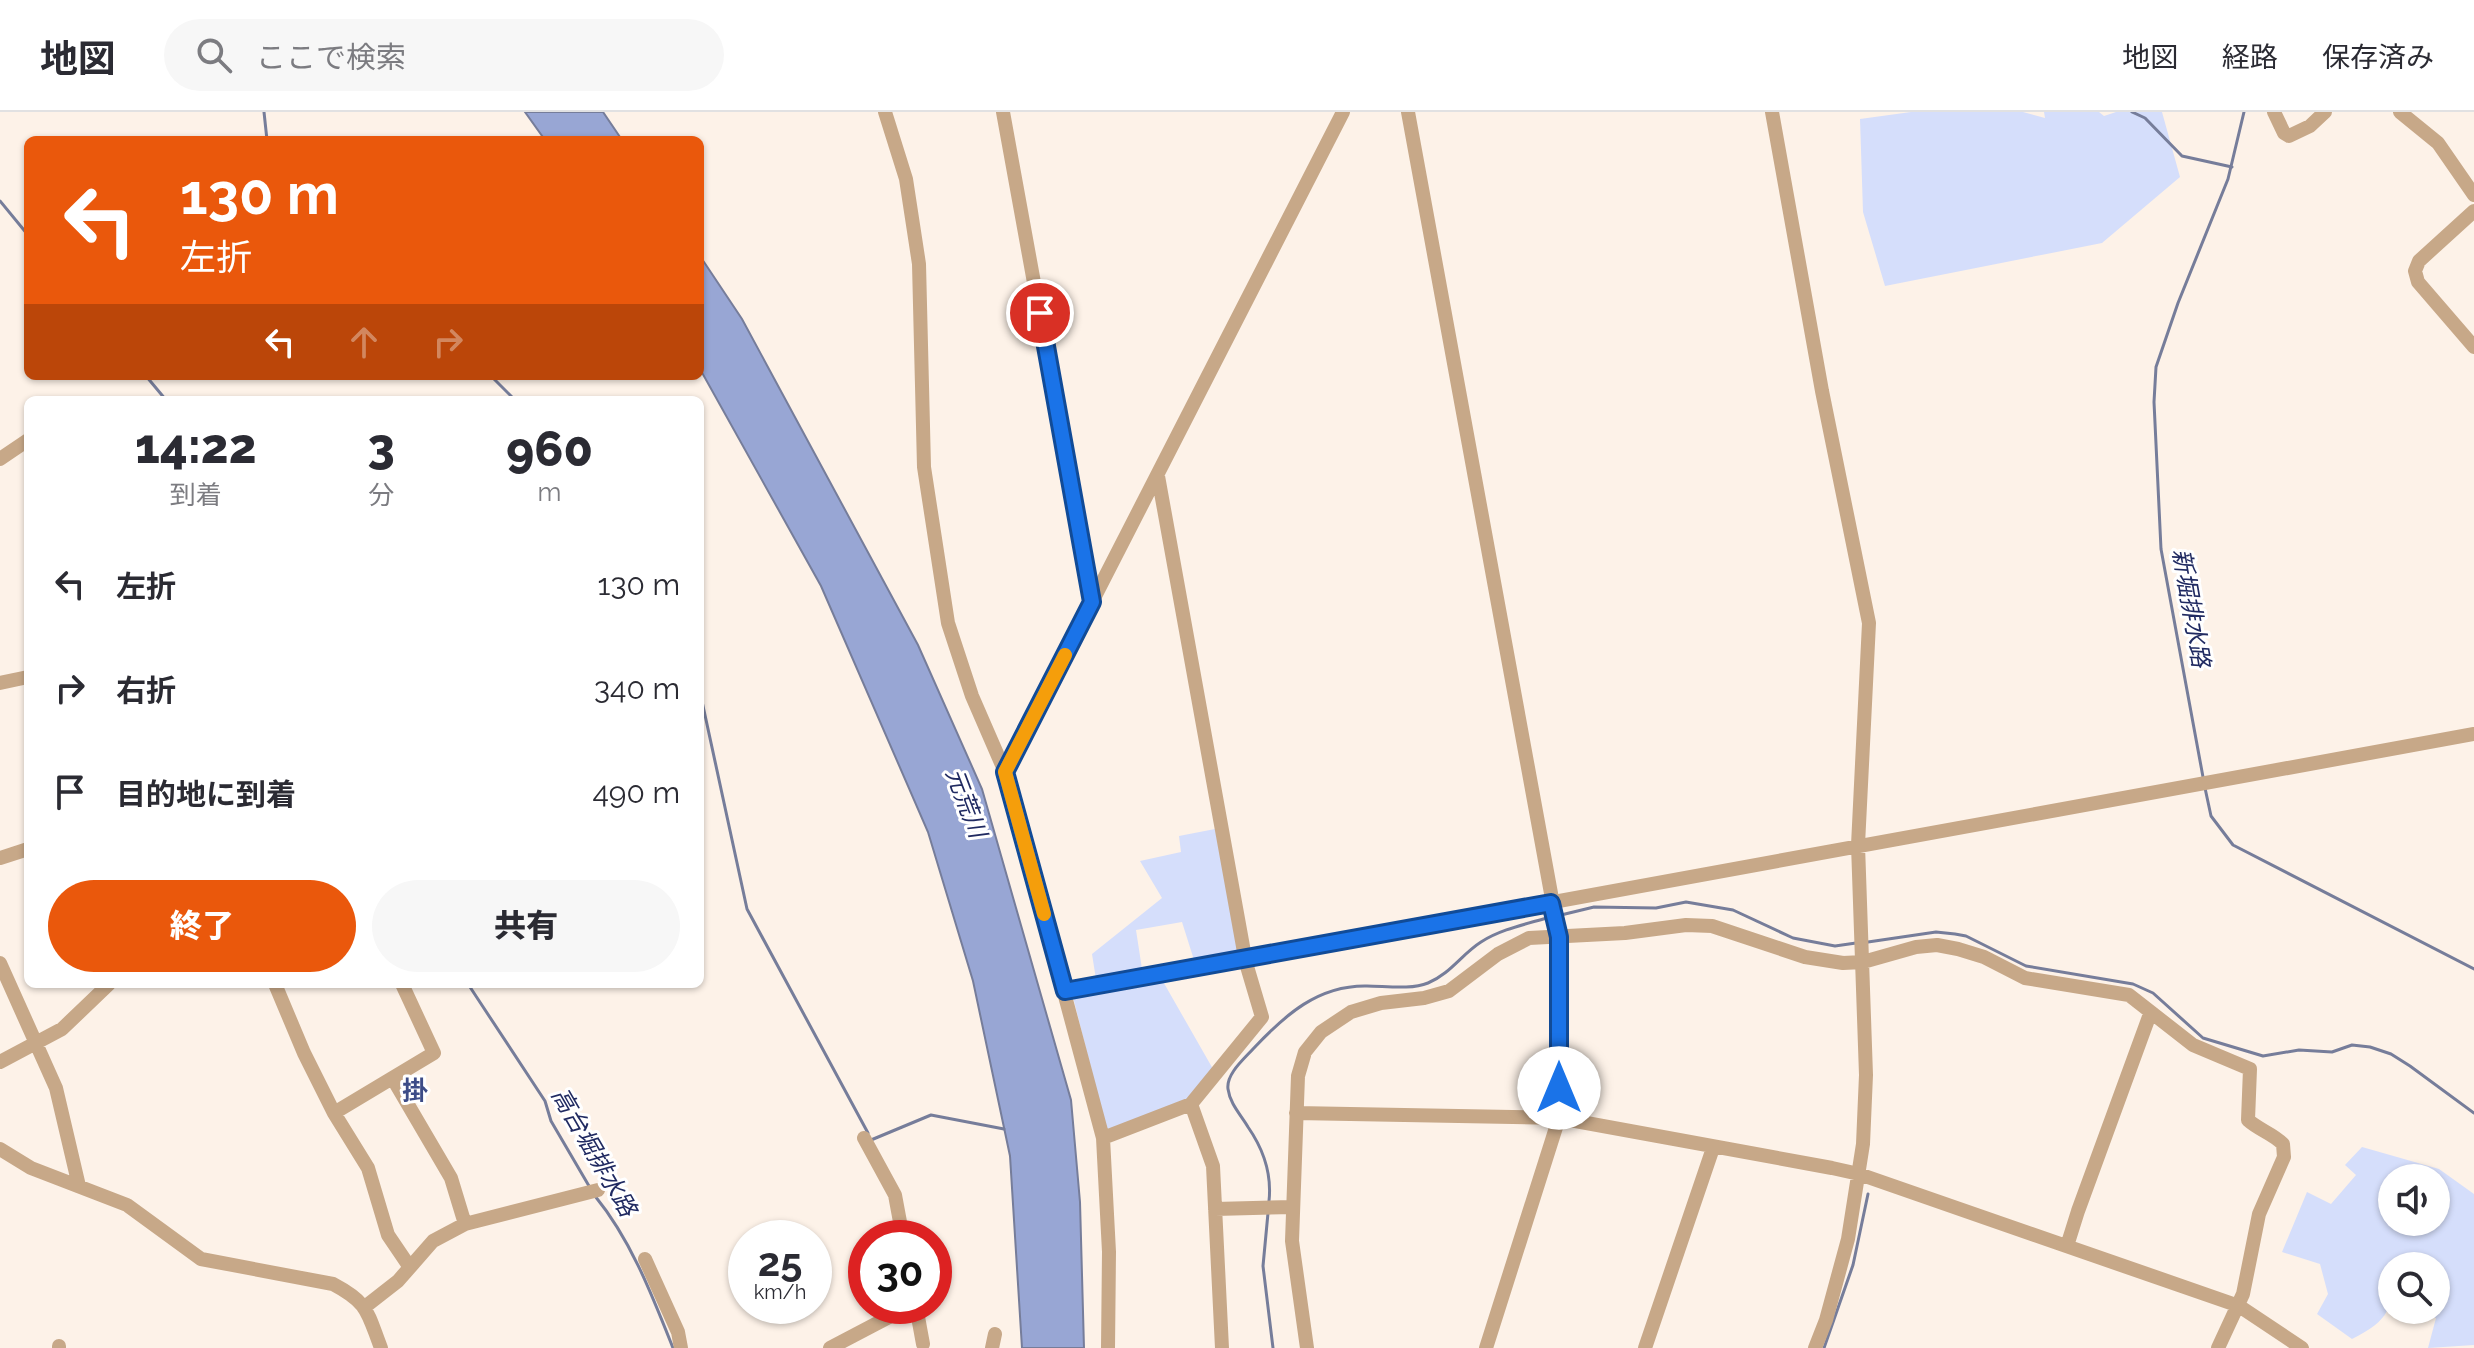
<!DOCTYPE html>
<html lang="ja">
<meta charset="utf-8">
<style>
body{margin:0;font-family:Raleway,"Noto Sans JP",sans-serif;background:#f7f7f7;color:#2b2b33;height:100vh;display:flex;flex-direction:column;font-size:30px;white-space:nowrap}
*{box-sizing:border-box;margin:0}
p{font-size:26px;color:#7c7c81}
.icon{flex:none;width:44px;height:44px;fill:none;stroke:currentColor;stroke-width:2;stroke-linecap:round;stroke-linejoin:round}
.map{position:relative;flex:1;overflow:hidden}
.side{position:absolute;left:24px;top:284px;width:680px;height:592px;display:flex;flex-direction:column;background:#fff;border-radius:12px;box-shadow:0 2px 6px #0004}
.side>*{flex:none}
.top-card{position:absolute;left:24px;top:24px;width:680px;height:244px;border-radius:12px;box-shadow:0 2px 6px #0004;background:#ea580c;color:#fff;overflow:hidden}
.controls{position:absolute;left:2378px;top:1052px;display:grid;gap:16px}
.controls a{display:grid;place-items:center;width:72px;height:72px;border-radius:50%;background:#fff;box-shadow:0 2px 6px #0004;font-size:40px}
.speed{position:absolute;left:728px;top:1108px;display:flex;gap:16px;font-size:40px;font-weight:700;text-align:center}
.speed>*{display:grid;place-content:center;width:104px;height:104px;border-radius:50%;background:#fff;box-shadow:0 2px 6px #0004;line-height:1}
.speed small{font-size:20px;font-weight:400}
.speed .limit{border:12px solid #d22;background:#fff;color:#111}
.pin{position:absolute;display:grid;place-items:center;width:68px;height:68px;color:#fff;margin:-34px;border:4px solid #fff;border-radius:50%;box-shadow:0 2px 8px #0007}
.me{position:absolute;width:88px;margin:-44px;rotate:0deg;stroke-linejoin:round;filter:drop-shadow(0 0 6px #0008)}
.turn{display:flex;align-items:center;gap:28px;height:168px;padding:0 24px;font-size:36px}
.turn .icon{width:104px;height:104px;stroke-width:2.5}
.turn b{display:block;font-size:56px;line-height:68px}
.lanes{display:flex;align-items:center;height:76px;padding:0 24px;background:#0003;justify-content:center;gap:40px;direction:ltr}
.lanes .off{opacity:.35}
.eta{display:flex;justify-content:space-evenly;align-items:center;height:136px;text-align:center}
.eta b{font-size:48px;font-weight:800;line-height:56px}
.primary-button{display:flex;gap:16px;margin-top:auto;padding:16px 24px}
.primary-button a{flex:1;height:92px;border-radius:48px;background:#ea580c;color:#fff;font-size:32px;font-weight:800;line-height:92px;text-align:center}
.primary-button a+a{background:#f7f7f7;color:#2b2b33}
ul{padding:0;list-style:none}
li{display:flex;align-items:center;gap:24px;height:104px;padding:0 24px}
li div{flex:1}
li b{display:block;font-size:30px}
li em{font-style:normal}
header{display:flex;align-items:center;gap:48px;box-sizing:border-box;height:112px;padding:0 40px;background:#fff;border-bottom:2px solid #e1e1e2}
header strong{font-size:38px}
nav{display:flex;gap:44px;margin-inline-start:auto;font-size:28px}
.search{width:560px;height:72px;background:#f7f7f7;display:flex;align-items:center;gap:20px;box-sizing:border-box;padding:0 28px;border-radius:44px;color:#7c7c81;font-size:30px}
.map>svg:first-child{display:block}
</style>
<header>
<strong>地図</strong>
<div class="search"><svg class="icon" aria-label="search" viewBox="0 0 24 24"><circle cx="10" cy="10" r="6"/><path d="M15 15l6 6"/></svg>ここで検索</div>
<nav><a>地図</a><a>経路</a><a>保存済み</a></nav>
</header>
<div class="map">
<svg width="2474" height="1236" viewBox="0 0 2474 1236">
<rect width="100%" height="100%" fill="#fdf2e8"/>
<path fill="#d5defb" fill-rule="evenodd" d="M1911,0H2023L2045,6L2044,0H2099L2104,4L2116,0H2162L2180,65L2102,131L1885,174L1863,100L1860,7Z
M1215,717L1239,840L1194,848L1182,810L1136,818L1142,857L1161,866L1213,957L1184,991L1107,1021L1073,885L1098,880L1092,842L1162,786L1140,749L1181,740L1179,724Z
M2362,1035L2439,1057L2474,1082V1233L2428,1236L2436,1206L2416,1198H2436V1154H2392C2392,1196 2392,1207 2352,1227L2317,1202L2328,1182L2320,1152L2282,1140L2307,1080L2331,1092L2356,1063L2345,1053ZM2392,1066H2436V1110H2392Z"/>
<path fill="#98a6d4" stroke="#767d9a" stroke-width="2" d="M525,0H603L622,28H545Z
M700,144L742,207L918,533L982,677L1071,988L1080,1090L1084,1236H1022L1010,1044L973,869L928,720L821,474L700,257Z"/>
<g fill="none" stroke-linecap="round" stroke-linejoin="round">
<path stroke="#767d9a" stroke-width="3" d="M264,0L267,28
M2132,0L2145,6L2182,44L2232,55
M0,89L28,123
M146,264L166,288
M491,264L515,288
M700,580L747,797L868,1021
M2203,665L2161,437L2154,290L2156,255L2178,191L2228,67L2244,0
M2205,676L2211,704L2233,733L2474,857
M1561,803L1594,795L1656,796L1686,790L1733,798L1793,826L1835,834L1856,831
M1868,830L1936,820L1955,822L1966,824L2026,854L2133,872L2153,881L2203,926L2263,944L2299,938L2332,940L2352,933L2370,935L2391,942L2410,954L2474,1001
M468,872L545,989L551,1009L589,1074
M871,1028L931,1003L1004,1017
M595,1084C631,1128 652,1183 673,1236
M1269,1089C1272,1061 1264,1038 1248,1015C1241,1003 1230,992 1228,977C1226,962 1244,947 1253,937C1285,903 1318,873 1367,874C1385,874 1411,878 1428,871C1450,862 1462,842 1481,830C1501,817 1527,812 1550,805
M1268,1101L1263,1154L1273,1236
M1824,1236L1853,1153L1868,1082"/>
<path stroke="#c7a888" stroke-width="14" d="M885,0L906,67L919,152L924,355L948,511L972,584L1005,660L1103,1026L1109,1140L1108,1236
M1003,0L1092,490
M1408,0L1559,825V1006L1486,1236
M1772,0L1822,279L1869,511L1858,733L1866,963L1863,1032L1848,1127L1826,1208L1815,1236
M2274,0L2284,21L2289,24L2310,14L2325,0
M2400,0L2438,31L2474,83
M2474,99L2419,149L2415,159L2418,170L2474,235
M0,347L28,328
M1158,364L1246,851L1262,905L1191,992L1213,1054L1222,1236
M0,571L28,565
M1005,660L1343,0
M0,746L28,737
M0,851L56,976L79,1074
M275,872L304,941L334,1001L368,1056L388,1123L409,1154
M1065,879L2474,622
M0,950L62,917L109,872
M393,967L451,1066L465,1112
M334,1001L434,941L402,872
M1296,1001L1559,1006L1832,1056L1859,1062L2239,1194L2302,1236
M864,1026L895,1083L903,1126
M1103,1026L1191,992
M0,1037L31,1056L127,1093L201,1147L333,1172C369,1191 367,1200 381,1236
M1215,1097L1292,1095
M2067,1134L2078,1099L2150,902
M645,1147L678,1220L681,1236
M366,1194L398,1169L433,1129L465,1112L598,1078
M916,1194L923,1232
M59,1236V1234
M830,1236L910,1194
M992,1236L995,1222
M1307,1236L1292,1129L1298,964L1305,940L1321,920L1351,900L1381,891L1424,886L1449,879L1498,842L1529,826L1625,821L1686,813L1712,814L1805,845L1843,851L1863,850L1916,835L1937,833L1958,837L1984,845L2025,866L2129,883L2193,933L2250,957L2248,1008C2259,1018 2272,1021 2283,1032L2284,1045L2259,1102L2243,1182L2218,1236
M1645,1236L1713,1036"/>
</g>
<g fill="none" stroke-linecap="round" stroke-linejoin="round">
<defs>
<path id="route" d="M1040,201L1092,490L1005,660L1065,879L1551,791L1559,825V976"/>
</defs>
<use href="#route" stroke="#114b97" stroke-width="20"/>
<use href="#route" stroke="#1a73e8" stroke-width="14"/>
<path stroke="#f59e0b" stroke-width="14" d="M1044,802L1005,660L1065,543"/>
</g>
<g text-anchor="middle" stroke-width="6" stroke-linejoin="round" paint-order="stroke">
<g font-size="24" font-style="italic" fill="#202a61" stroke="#fff">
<text transform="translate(2191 496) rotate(80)" y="8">新堀排水路</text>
<text transform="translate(966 691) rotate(69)" y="8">元荒川</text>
<text transform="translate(594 1040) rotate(60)" y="8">高台堀排水路</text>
</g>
<g font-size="26" font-weight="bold" fill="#3d4c87" stroke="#fff">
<text x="415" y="988">掛</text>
</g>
</g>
</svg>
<div class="controls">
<a><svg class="icon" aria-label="sound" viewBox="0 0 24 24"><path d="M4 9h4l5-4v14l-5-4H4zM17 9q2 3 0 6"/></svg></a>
<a><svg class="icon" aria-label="search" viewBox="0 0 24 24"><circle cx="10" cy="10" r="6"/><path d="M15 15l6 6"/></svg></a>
</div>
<div class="speed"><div>25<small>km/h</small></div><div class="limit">30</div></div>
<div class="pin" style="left:1040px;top:201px;background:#d93025"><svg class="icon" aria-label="arrive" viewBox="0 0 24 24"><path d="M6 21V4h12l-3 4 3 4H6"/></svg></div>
<svg class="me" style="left:1559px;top:976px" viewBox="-20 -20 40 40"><circle r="19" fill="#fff"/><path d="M0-13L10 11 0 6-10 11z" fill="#1a73e8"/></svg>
<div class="top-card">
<div class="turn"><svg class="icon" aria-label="left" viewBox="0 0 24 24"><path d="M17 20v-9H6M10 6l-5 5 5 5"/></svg><div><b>130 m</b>左折</div></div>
<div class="lanes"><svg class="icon" aria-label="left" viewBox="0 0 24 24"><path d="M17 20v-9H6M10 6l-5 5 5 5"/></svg><svg class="icon off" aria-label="ahead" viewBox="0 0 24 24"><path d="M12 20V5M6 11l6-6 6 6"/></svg><svg class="icon off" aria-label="right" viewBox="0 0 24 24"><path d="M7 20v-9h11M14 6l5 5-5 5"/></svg></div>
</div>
<section class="side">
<div class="eta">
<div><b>14:22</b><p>到着</p></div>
<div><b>3</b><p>分</p></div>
<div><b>960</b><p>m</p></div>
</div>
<ul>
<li><svg class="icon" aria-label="left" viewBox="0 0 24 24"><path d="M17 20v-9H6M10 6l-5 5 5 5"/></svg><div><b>左折</b></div><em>130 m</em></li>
<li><svg class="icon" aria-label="right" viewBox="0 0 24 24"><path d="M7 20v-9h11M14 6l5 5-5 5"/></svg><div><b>右折</b></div><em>340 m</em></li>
<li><svg class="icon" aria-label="arrive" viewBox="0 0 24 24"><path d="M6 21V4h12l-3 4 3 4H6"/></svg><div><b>目的地に到着</b></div><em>490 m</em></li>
</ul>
<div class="primary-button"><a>終了</a><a>共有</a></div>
</section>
</div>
